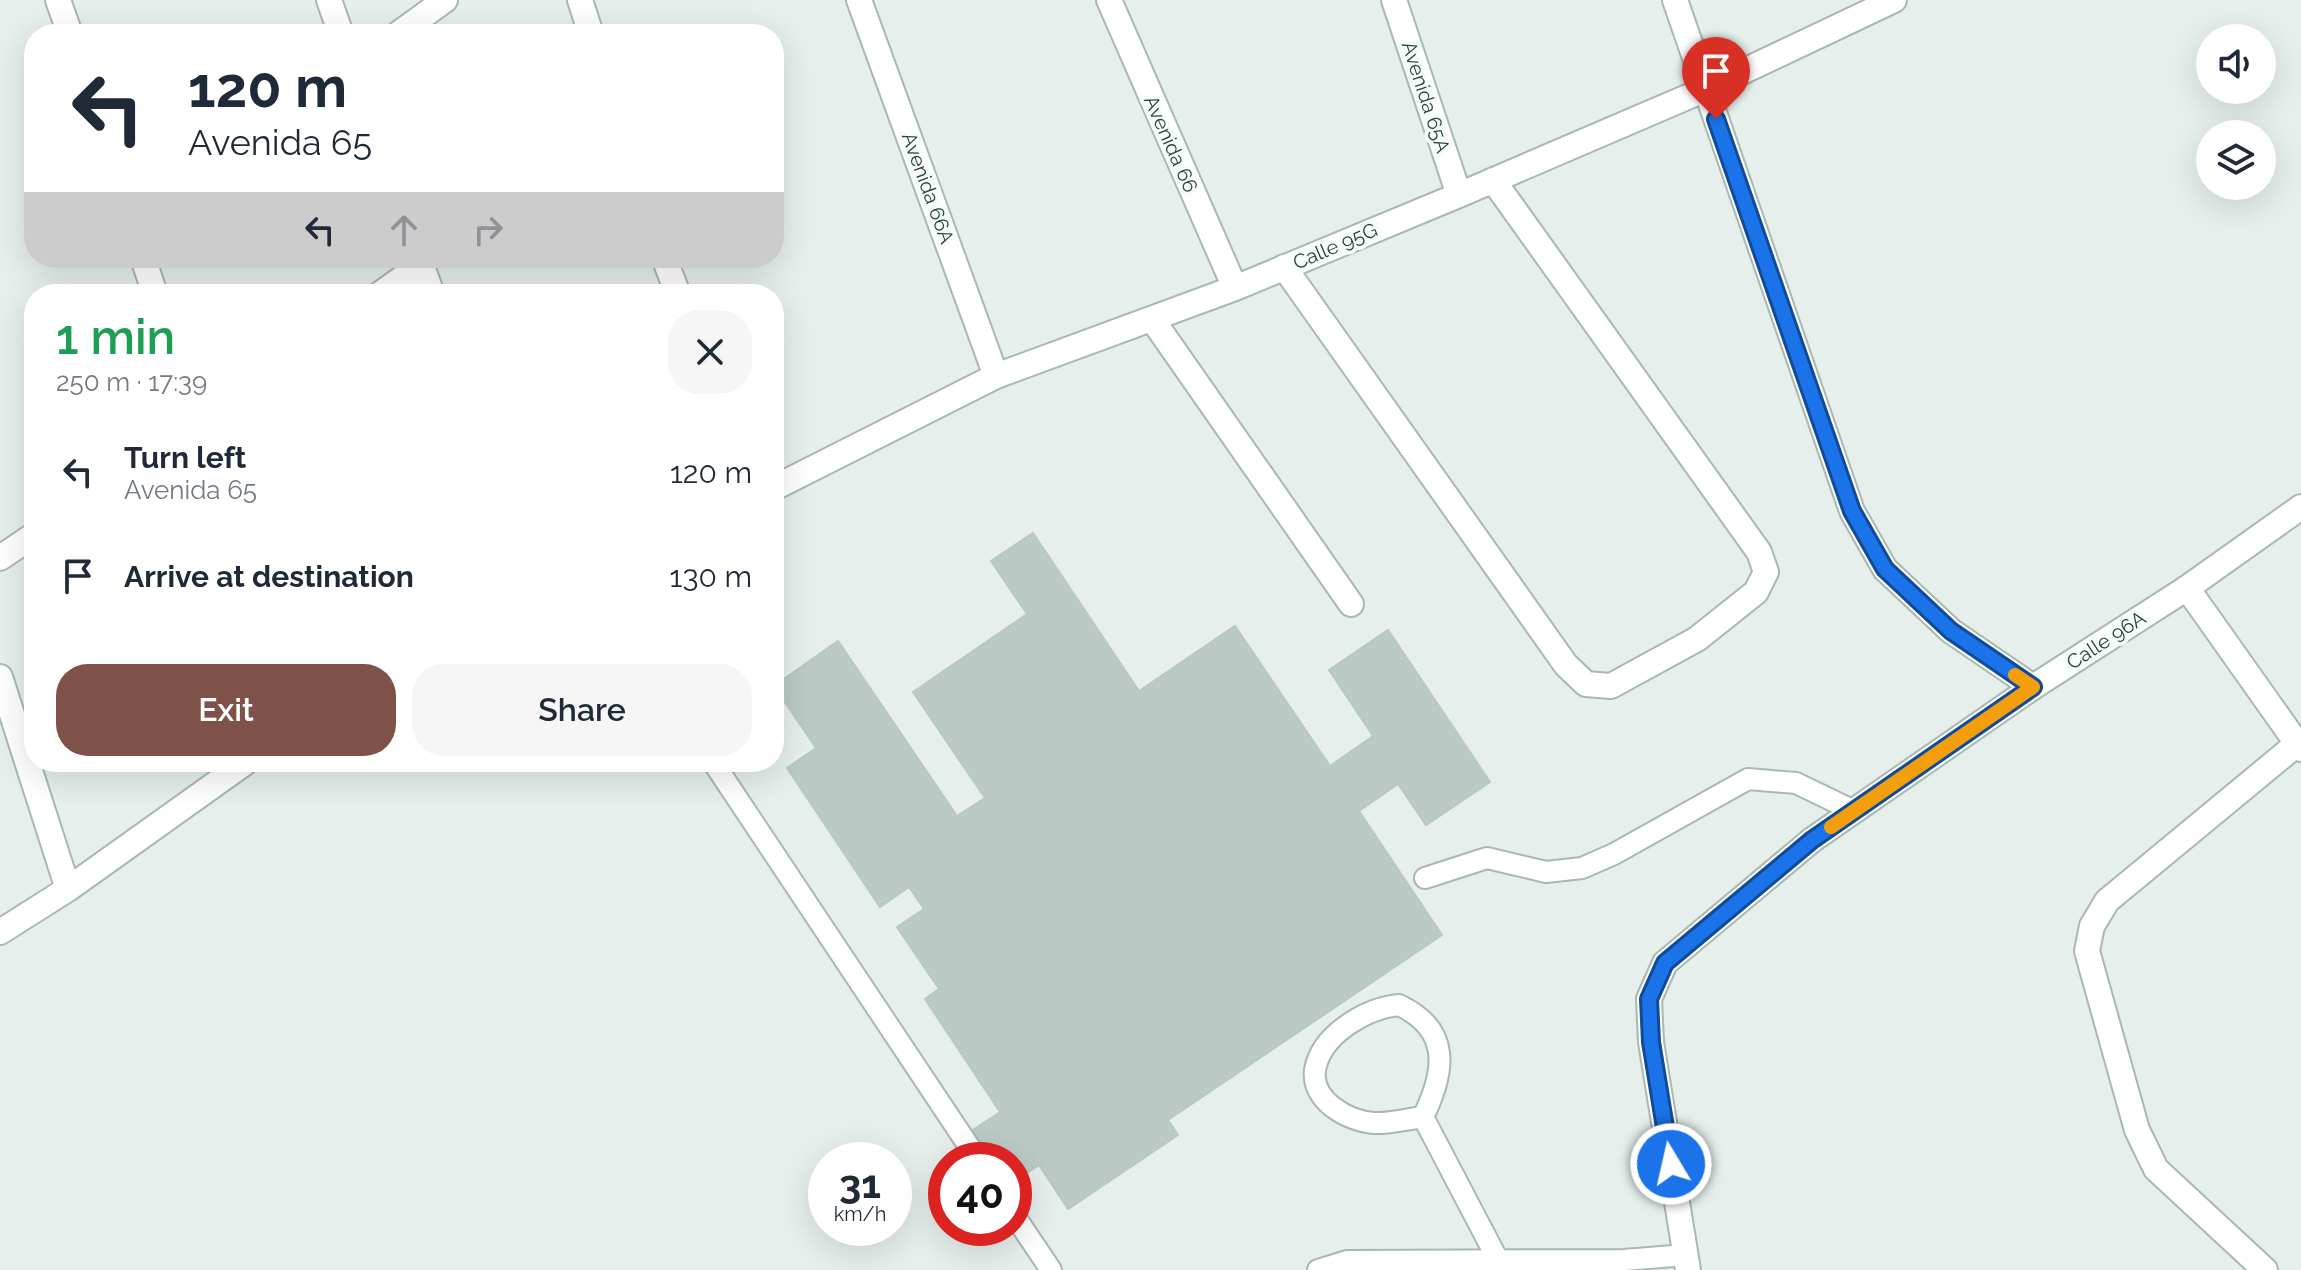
<!DOCTYPE html>
<meta charset="utf-8">
<style>
body{margin:0;font-family:Raleway,sans-serif;background:#f6f6f7;color:#1f2937;height:100vh;display:flex;flex-direction:column;font-size:30px;white-space:nowrap}
*{box-sizing:border-box;margin:0}
p{font-size:26px;color:#747a83}
.icon{flex:none;width:44px;height:44px;fill:none;stroke:currentColor;stroke-width:2;stroke-linecap:round;stroke-linejoin:round}
.map{position:relative;flex:1;overflow:hidden}
.panel{position:absolute;left:24px;top:284px;width:760px;height:488px;display:flex;flex-direction:column;background:#fff;border-radius:32px;box-shadow:0 8px 32px #0002}
.panel>*{flex:none}
.guide{position:absolute;left:24px;top:24px;width:760px;height:244px;border-radius:32px;box-shadow:0 8px 32px #0002;background:#fff;color:#1f2937;overflow:hidden}
.controls{position:absolute;left:2196px;top:24px;display:grid;gap:16px}
.controls a{display:grid;place-items:center;width:80px;height:80px;border-radius:50%;background:#fff;box-shadow:0 8px 32px #0002;font-size:40px}
.speed{position:absolute;left:808px;top:1142px;display:flex;gap:16px;font-size:40px;font-weight:700;text-align:center}
.speed>*{display:grid;place-content:center;width:104px;height:104px;border-radius:50%;background:#fff;box-shadow:0 8px 32px #0002;line-height:1}
.speed small{font-size:20px;font-weight:400}
.speed .limit{border:12px solid #d22;background:#fff;color:#111}
.pin{position:absolute;display:grid;place-items:center;width:68px;height:68px;color:#fff;margin:-82px -34px;border-radius:50% 50% 50% 0;rotate:-45deg;box-shadow:0 0 8px #0007}
.pin .icon{rotate:45deg}
.me{position:absolute;width:88px;margin:-44px;rotate:351deg;stroke-linejoin:round;filter:drop-shadow(0 0 6px #0008)}
.turn{display:flex;align-items:center;gap:28px;height:168px;padding:0 32px;font-size:36px}
.turn .icon{width:104px;height:104px;stroke-width:2.5}
.turn b{display:block;font-size:56px;line-height:68px}
.lanes{display:flex;align-items:center;height:76px;padding:0 32px;background:#0003;justify-content:center;gap:40px;direction:ltr}
.lanes .off{opacity:.35}
.round{display:grid;place-items:center;flex:none;width:84px;height:84px;border-radius:32px;background:#f6f6f7}
.overview{display:flex;align-items:center;justify-content:space-between;height:136px;padding:0 32px}
h1{font-size:48px;font-weight:600;line-height:60px;color:#1e9e55}
.primary-button{display:flex;gap:16px;margin-top:auto;padding:16px 32px}
.primary-button a{flex:1;height:92px;border-radius:32px;background:#7f5249;color:#fff;font-size:32px;font-weight:600;line-height:92px;text-align:center}
.primary-button a+a{background:#f6f6f7;color:#1f2937}
ul{padding:0;list-style:none}
li{display:flex;align-items:center;gap:24px;height:104px;padding:0 32px}
li div{flex:1}
li b{display:block;font-size:30px}
li em{font-style:normal}
.map>svg:first-child{display:block}
</style>
<div class="map">
<svg width="2301" height="1270" viewBox="0 0 2301 1270">
<rect width="100%" height="100%" fill="#e6efeb"/>
<path fill="#bbcac4" stroke="#b8c9c2" stroke-width="2" d="M1033,533L1139,691L1235,626L1330,766L1373,736L1329,670L1388,630L1490,782L1426,825L1398,784L1359,811L1442,935L1168,1120L1178,1135L1068,1209L1039,1165L1014,1182V1160H993L973,1130L1000,1112L925,999L939,989L897,927L924,909L909,887L880,907L787,768L816,748L774,686L838,641L957,816L985,798L913,692L1027,614L991,561Z"/>
<g fill="none" stroke-linecap="round" stroke-linejoin="round">
<defs>
<path id="service" d="M713,762L978,1160
M1425,878L1487,858L1546,872L1582,868L1614,854L1748,779L1796,783L1854,811
M1399,1005C1452,1030 1445,1072 1423,1117C1407,1119 1389,1124 1374,1123C1348,1121 1311,1101 1315,1070C1321,1034 1367,1008 1399,1005Z
M1423,1117L1499,1262V1270
M1014,1215L1051,1270
M1318,1270L1347,1261L1624,1260L1686,1255"/>
<path id="minor" d="M58,0L70,34
M329,0L341,34
M580,0L591,34
M859,0L996,376
M1109,0L1235,288
M1394,0L1459,195
M1675,0L1852,511L1885,569L1951,631L2033,687
M398,34L445,0
M143,258L155,294
M419,258L432,294
M664,258L678,294
M1284,267L1566,665L1586,684L1611,686L1697,639L1756,592L1766,572L1759,552L1493,180
M380,294L422,264
M1152,319L1351,604
M774,488L996,376L1235,288L1459,195L1706,89L1894,0
M0,558L34,535
M2187,588L2301,749
M0,677L68,889
M0,932L68,889L246,762
M2265,1270L2156,1169L2137,1130L2087,951L2092,926L2107,901L2297,744"/>
<path id="tertiary" d="M1688,1270L1651,1042L1649,999L1665,963L1812,840L2033,687L2187,588L2301,507"/>
</defs>
<use href="#service" stroke="#a8b8b2" stroke-width="24"/>
<use href="#minor" stroke="#a8b8b2" stroke-width="28"/>
<use href="#tertiary" stroke="#a8b8b2" stroke-width="28"/>
<use href="#service" stroke="#fff" stroke-width="20"/>
<use href="#minor" stroke="#fff" stroke-width="24"/>
<use href="#tertiary" stroke="#fff" stroke-width="24"/>
</g>
<g fill="none" stroke-linecap="round" stroke-linejoin="round">
<defs>
<path id="route" d="M1671,1164L1651,1042L1649,999L1665,963L1812,840L2033,687L1951,631L1885,569L1852,511L1716,119"/>
</defs>
<use href="#route" stroke="#114b97" stroke-width="20"/>
<use href="#route" stroke="#1a73e8" stroke-width="14"/>
<path stroke="#f59e0b" stroke-width="14" d="M1831,827L2033,687L2015,675"/>
</g>
<g text-anchor="middle" stroke-width="8" stroke-linejoin="round" paint-order="stroke">
<g font-size="20" fill="#24423a" stroke="#f7fbf9">
<text transform="translate(1426 97) rotate(72)" y="7">Avenida 65A</text>
<text transform="translate(1171 144) rotate(66)" y="7">Avenida 66</text>
<text transform="translate(928 188) rotate(70)" y="7">Avenida 66A</text>
<text transform="translate(1335 246) rotate(-23)" y="7">Calle 95G</text>
<text transform="translate(2106 640) rotate(-33)" y="7">Calle 96A</text>
</g>
</g>
</svg>
<div class="controls">
<a><svg class="icon" aria-label="sound" viewBox="0 0 24 24"><path d="M4 9h4l5-4v14l-5-4H4zM17 9q2 3 0 6"/></svg></a>
<a><svg class="icon" aria-label="layers" viewBox="0 0 24 24"><path d="M12 4l9 5-9 5-9-5zM3 14l9 5 9-5"/></svg></a>
</div>
<div class="speed"><div>31<small>km/h</small></div><div class="limit">40</div></div>
<div class="pin" style="left:1716px;top:119px;background:#d93025"><svg class="icon" aria-label="arrive" viewBox="0 0 24 24"><path d="M6 21V4h12l-3 4 3 4H6"/></svg></div>
<svg class="me" style="left:1671px;top:1164px" viewBox="-20 -20 40 40"><circle r="17" fill="#1a73e8" stroke="#fff" stroke-width="3"/><path d="M0-11L8 9 0 5-8 9z" fill="#fff"/></svg>
<div class="guide">
<div class="turn"><svg class="icon" aria-label="left" viewBox="0 0 24 24"><path d="M17 20v-9H6M10 6l-5 5 5 5"/></svg><div><b>120 m</b>Avenida 65</div></div>
<div class="lanes"><svg class="icon" aria-label="left" viewBox="0 0 24 24"><path d="M17 20v-9H6M10 6l-5 5 5 5"/></svg><svg class="icon off" aria-label="ahead" viewBox="0 0 24 24"><path d="M12 20V5M6 11l6-6 6 6"/></svg><svg class="icon off" aria-label="right" viewBox="0 0 24 24"><path d="M7 20v-9h11M14 6l5 5-5 5"/></svg></div>
</div>
<section class="panel">
<div class="overview"><div><h1>1 min</h1><p>250 m · 17:39</p></div><a class="round"><svg class="icon" aria-label="close" viewBox="0 0 24 24"><path d="M6 6l12 12M18 6L6 18"/></svg></a></div>
<ul>
<li><svg class="icon" aria-label="left" viewBox="0 0 24 24"><path d="M17 20v-9H6M10 6l-5 5 5 5"/></svg><div><b>Turn left</b><p>Avenida 65</p></div><em>120 m</em></li>
<li><svg class="icon" aria-label="arrive" viewBox="0 0 24 24"><path d="M6 21V4h12l-3 4 3 4H6"/></svg><div><b>Arrive at destination</b></div><em>130 m</em></li>
</ul>
<div class="primary-button"><a>Exit</a><a>Share</a></div>
</section>
</div>
